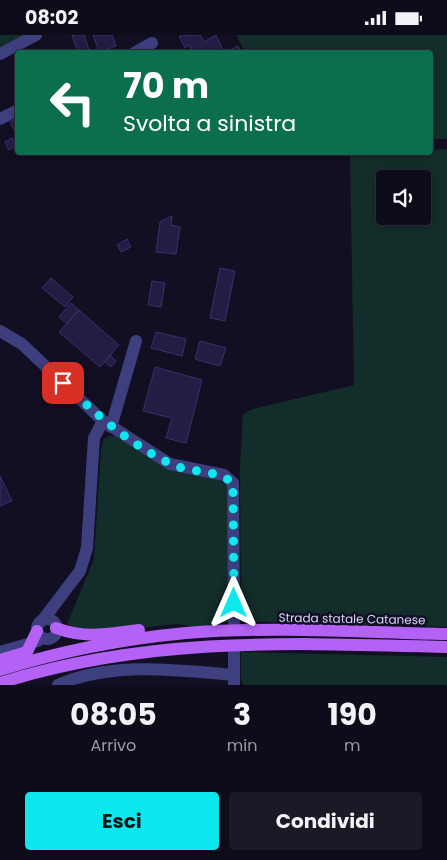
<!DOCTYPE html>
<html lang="it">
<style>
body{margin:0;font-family:Poppins,sans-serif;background:#1c1927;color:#f1f3f6;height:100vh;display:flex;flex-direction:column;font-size:19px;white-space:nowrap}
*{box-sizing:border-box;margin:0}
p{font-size:16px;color:#9b9ba2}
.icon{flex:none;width:28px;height:28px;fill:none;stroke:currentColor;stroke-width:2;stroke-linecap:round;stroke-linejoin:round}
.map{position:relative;height:650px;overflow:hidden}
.details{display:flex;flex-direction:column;background:#0e0b1a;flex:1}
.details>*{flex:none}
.guide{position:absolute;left:15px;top:15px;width:418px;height:105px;border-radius:5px;box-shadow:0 2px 8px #0003,0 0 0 1px #2e2b39;background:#0b6e4f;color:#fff;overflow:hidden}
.buttons{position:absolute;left:376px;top:135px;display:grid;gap:10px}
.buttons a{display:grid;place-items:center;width:55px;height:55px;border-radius:5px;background:#0e0b1a;box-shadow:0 2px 8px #0003,0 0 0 1px #2e2b39;font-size:25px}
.pin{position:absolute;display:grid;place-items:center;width:42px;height:42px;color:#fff;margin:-21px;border-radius:10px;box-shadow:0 2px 8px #0006}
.me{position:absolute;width:55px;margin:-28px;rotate:0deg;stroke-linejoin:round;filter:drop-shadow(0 0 4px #0008)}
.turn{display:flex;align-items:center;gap:18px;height:105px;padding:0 25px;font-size:22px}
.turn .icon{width:65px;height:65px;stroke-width:2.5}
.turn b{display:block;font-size:35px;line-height:42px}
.eta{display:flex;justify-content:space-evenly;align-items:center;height:85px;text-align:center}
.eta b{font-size:30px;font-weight:700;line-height:35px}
.action{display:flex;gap:10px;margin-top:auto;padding:10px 25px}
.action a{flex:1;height:58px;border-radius:5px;background:#0de8ef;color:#111;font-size:20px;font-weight:700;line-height:58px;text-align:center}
.action a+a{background:#1c1927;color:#f1f3f6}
.status{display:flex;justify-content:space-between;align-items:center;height:35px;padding:0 25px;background:#0e0b1a;direction:ltr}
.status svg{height:14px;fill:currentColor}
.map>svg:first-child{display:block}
</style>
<div class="status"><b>08:02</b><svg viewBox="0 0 49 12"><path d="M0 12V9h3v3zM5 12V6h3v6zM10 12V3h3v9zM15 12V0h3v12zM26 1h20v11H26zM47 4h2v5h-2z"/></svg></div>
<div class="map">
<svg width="447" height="650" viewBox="0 0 447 650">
<rect width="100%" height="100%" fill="#120f23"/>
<path fill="#132d2a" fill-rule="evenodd" d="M0,0H24L0,12Z
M236,0H447V104H430V18L245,17Z
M447,114V592L241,586L240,430L243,379L253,374L354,350L350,118H430V115ZM385,144H422V181H385Z
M109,401H116L174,436L217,444L227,451L230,587L196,592L176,589L104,597L79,595L67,589L94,524L101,414L104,404Z
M241,617L447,622V650H244L241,646Z"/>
<path fill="#221d43" stroke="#38306e" d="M72,0H84L90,18H78Z
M93,0H112L116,11L99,17Z
M200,0L204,7L216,0L223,15L218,18H193L189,10L185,13L179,1Z
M238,11L241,16L231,18L230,15Z
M18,83V102L10,87Z
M12,103L16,111L9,115L5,107Z
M172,181L171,190L180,192L176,219L156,217L160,187Z
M127,204L131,212L121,217L117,210Z
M220,233L235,236L225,286L210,283Z
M51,243L73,262L65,272L42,253Z
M152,246L165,248L161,272L148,270Z
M71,268L79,275L67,289L59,282Z
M79,275L119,310L100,332L59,297Z
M156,297L186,304L182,321L151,313Z
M200,306L226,313L220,331L195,324Z
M110,320L116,326L111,332L105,327Z
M155,332L202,345L186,408L166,403L172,383L143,376Z
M0,441L12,466L0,471Z"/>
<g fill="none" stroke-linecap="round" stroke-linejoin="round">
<path stroke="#3d3f7f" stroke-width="12" d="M134,18L152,8
M0,19L36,0
M0,84L18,75
M0,296L22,309L103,386L94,403L87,513L80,536L42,586
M103,386L170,429L224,440L233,448L234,587
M111,392L136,306
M37 594a10 10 0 1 1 20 0a10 10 0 1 1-20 0Z
M234,616V650
M0,617L38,606
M58,650C110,626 179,635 234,640"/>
<path stroke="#b462f6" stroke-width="12" d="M56,593C85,604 110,599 139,595
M0,625L27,617L37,596
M0,635C61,616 122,604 186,598C272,591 360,597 447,599
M0,648C149,601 293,608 447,612"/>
</g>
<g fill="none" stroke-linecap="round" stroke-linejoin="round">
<path stroke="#0de8ef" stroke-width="9" stroke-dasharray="0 16.2" d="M63,348C95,378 128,408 169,428C189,439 215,433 233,448L234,568"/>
</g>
<g text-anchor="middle" stroke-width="5" stroke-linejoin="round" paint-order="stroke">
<g font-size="12" fill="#d6d4fd" stroke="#120f23">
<text transform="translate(352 584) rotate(1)" y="4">Strada statale Catanese</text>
</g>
</g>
</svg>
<div class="buttons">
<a><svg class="icon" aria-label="sound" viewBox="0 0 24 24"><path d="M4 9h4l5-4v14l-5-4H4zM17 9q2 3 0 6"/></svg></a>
</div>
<div class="pin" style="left:63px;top:348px;background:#d93025"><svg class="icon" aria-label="arrive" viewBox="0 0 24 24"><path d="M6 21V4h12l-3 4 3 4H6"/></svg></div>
<svg class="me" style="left:234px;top:568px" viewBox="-20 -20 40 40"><path d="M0-17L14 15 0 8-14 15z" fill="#0de8ef" stroke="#fff" stroke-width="4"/></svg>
<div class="guide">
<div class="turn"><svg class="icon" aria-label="left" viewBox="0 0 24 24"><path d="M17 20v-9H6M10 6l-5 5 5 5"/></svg><div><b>70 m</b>Svolta a sinistra</div></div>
</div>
</div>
<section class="details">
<div class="eta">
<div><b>08:05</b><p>Arrivo</p></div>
<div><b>3</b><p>min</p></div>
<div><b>190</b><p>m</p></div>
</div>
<div class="action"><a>Esci</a><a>Condividi</a></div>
</section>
